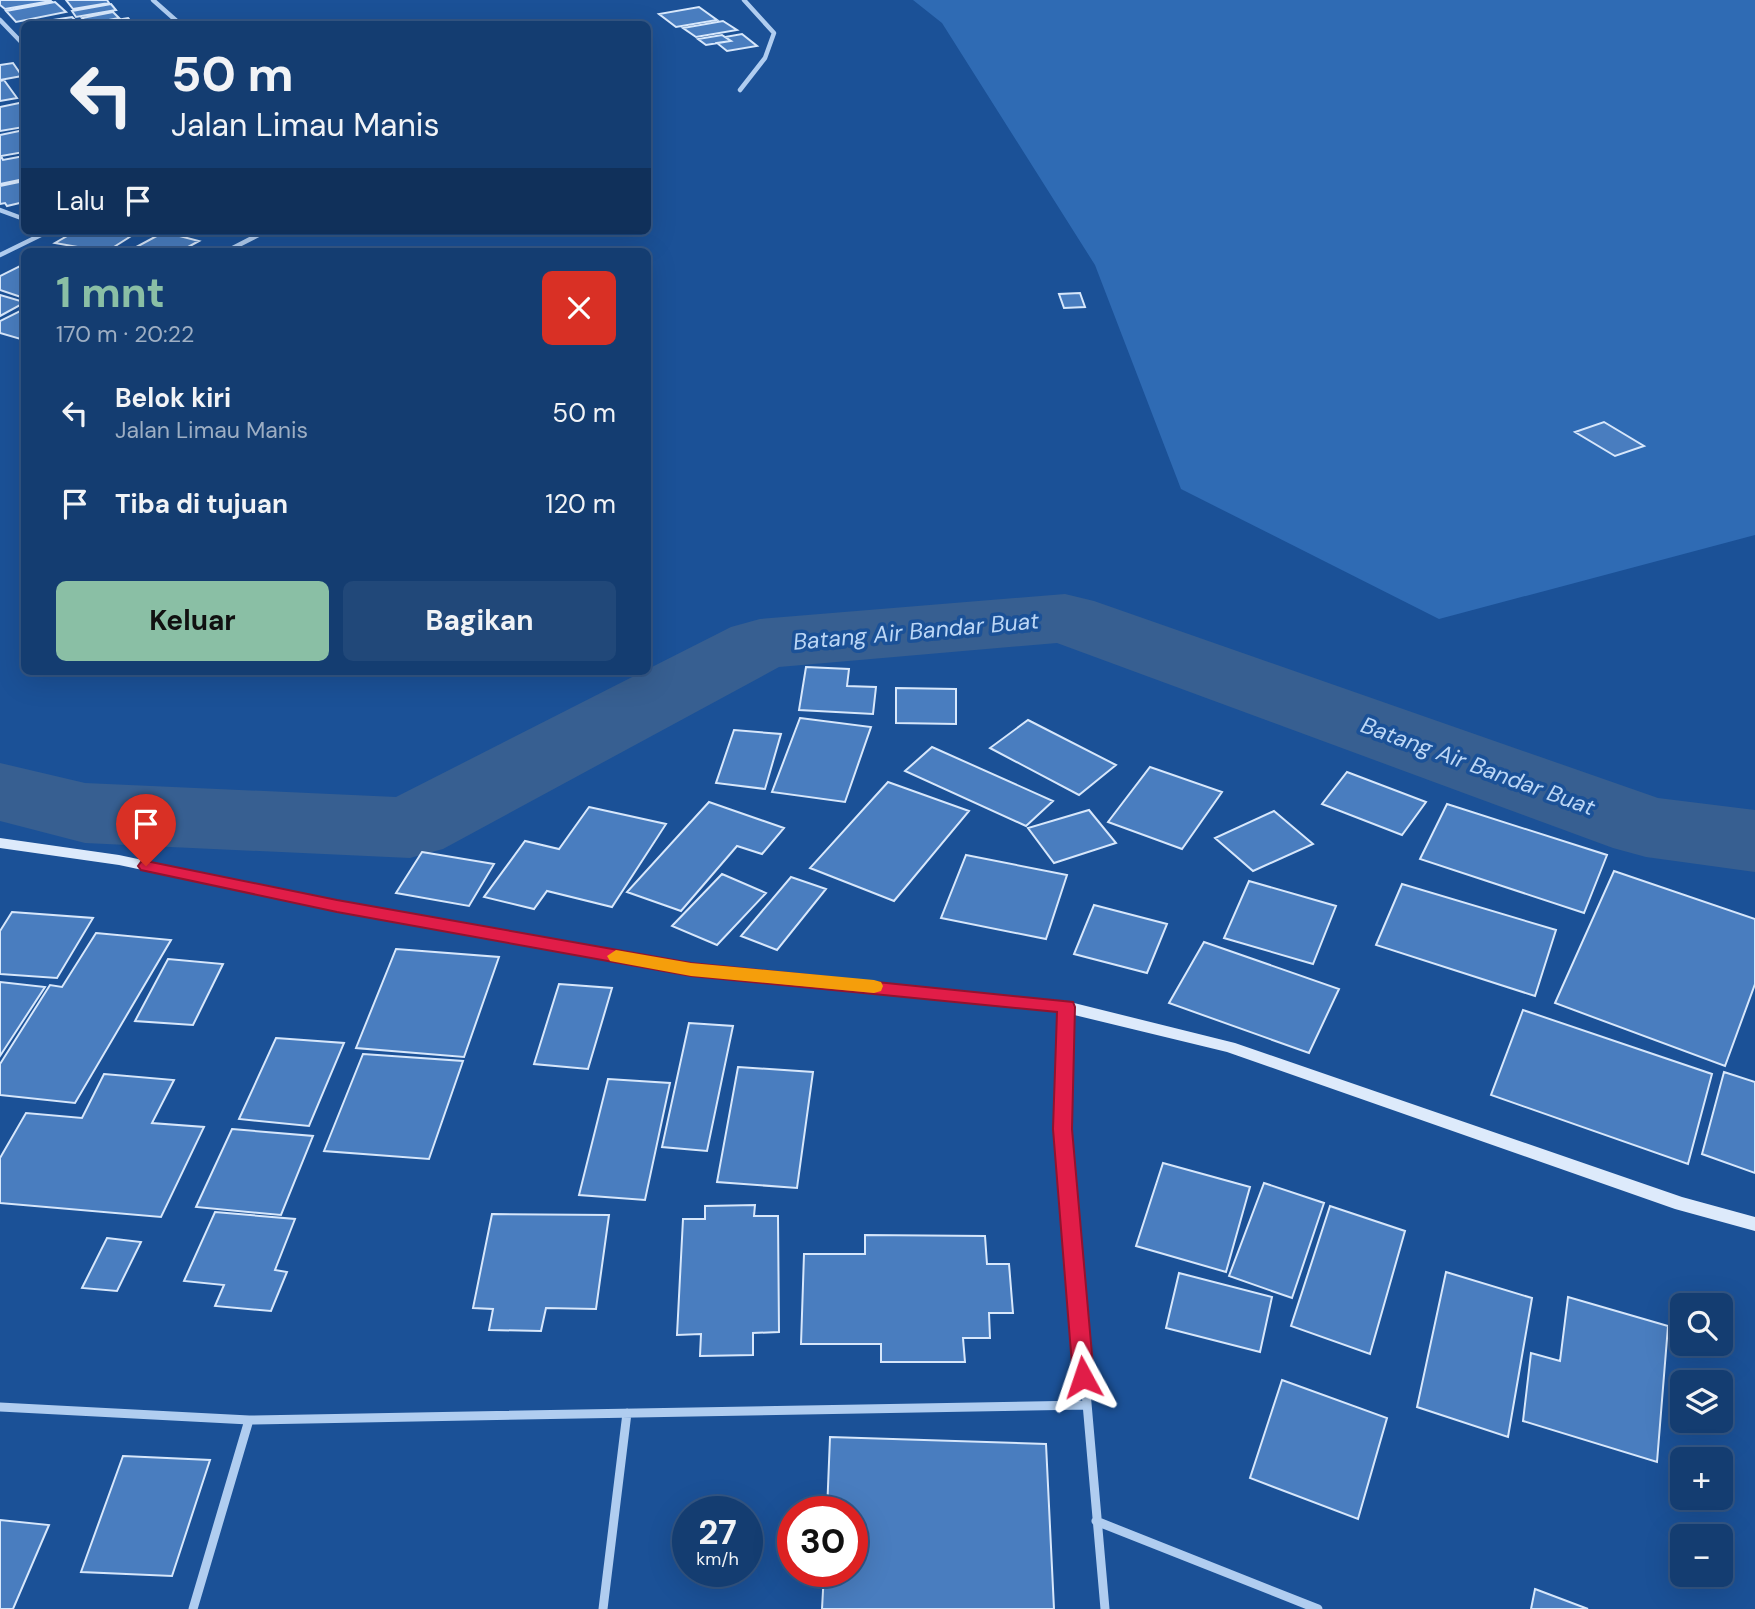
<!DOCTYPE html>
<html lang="id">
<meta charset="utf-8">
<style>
body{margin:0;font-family:"DM Sans",sans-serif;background:#214879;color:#f1f3f6;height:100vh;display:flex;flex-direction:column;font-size:26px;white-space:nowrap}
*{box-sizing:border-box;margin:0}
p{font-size:23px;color:#9daec3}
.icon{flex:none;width:38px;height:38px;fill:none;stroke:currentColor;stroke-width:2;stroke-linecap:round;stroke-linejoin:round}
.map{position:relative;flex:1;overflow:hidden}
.details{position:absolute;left:21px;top:248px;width:630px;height:427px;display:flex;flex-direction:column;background:#143d71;border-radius:10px;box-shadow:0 7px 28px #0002,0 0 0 2px #335684}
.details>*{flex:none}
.guide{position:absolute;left:21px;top:21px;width:630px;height:214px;border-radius:10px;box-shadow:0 7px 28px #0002,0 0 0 2px #335684;background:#143d71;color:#f1f3f6;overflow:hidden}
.tools{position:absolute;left:1670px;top:1293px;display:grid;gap:14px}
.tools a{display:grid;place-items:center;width:63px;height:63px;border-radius:10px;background:#143d71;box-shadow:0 7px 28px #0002,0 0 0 2px #335684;font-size:35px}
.speed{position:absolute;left:672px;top:1496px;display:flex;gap:14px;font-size:35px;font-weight:700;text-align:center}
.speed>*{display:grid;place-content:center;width:91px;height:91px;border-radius:50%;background:#143d71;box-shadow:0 7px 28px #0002,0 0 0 2px #335684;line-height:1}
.speed small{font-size:18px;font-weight:400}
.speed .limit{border:10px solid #d22;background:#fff;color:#111}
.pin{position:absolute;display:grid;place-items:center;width:60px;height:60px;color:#fff;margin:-72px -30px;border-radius:50% 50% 50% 0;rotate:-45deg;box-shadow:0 0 7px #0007}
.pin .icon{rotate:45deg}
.me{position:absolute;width:77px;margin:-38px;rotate:355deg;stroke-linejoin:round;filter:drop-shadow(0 0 5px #0008)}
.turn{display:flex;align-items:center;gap:24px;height:147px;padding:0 35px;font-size:32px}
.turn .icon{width:91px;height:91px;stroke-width:2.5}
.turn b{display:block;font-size:49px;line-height:60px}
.then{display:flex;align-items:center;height:66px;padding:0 35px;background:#0003;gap:14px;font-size:26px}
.round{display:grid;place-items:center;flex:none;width:74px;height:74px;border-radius:10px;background:#214879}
.summary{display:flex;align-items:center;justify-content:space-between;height:119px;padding:0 35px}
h1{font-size:42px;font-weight:700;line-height:52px;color:#8abfa5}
.button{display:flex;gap:14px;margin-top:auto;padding:14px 35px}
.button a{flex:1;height:80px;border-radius:10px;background:#8abfa5;color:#111;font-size:28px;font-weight:700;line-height:80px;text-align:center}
.button a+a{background:#214879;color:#f1f3f6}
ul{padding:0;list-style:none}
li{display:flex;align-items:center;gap:21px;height:91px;padding:0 35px}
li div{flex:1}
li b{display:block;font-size:26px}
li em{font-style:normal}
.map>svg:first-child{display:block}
</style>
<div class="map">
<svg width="1755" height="1609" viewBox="0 0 1755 1609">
<rect width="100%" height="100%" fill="#1b5197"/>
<path fill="#2f6bb4" d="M913,0H1755V535L1439,619L1181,489L1095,265L942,23Z"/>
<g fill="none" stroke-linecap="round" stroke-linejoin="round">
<path fill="#375f91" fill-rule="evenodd" d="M1065,594L1094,601L1658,798L1755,810V872L1646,857L1613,848L1057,643L779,667L443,849L410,858L85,843L0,821V763L85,783L396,797L642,672H648V669L731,627L760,619Z"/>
</g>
<path fill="#497dbf" stroke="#d7e7fb" stroke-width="2" d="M0,0H50L51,1L5,9L0,5Z
M66,0H107L109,3L73,9Z
M55,2L66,12L16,22L6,11Z
M111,4L116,10L76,17L72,11Z
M699,7L717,20L676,27L659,14Z
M113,12L119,18L88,24L82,18Z
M72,17L79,24H27Z
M128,18L133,24H93Z
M723,21L737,30L696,37L683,28Z
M742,34L757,46L727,51L717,43L731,41L725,37Z
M722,35L731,41L706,45L698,39Z
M13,63L22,76L0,80V65Z
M4,80L17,98L0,101V81Z
M24,102V127L0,131V107Z
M24,130V152L1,156L3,160L24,156V179L0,184V135Z
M24,181V202L7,206L5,203L0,204V186Z
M76,231H139L106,252L55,243Z
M164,232L199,241L179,252H127Z
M24,264V298L0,290V276Z
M1080,293L1085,307L1064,308L1059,294Z
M0,295L24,302V303L0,316Z
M24,309V340L0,333V321Z
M1604,422L1644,446L1615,456L1575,432Z
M806,667L849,669L847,686L876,687L873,714L799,710Z
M896,688L956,689V724L896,723Z
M800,718L871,727L845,802L772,792Z
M1028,720L1116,765L1079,795L990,748Z
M734,730L781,734L765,789L716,783Z
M932,747L1053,801L1026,826L905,771Z
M1150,767L1222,792L1182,849L1108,822Z
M1347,772L1426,802L1402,835L1322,804Z
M888,782L969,811L894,901L810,868Z
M709,802L784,828L762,854L737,846L681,911L627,892Z
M1447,804L1607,855L1584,913L1420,859Z
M589,807L666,824L612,907L547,891L534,909L484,897L525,841L559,849Z
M1089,810L1116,843L1054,863L1028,828Z
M1274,811L1313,844L1253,871L1215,838Z
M422,852L494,864L469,906L396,893Z
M966,855L1067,875L1046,939L941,918Z
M1614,871L1755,919V984L1725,1066L1555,1003Z
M722,874L766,893L717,945L672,926Z
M791,877L826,889L777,950L741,936Z
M1249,881L1336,906L1313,964L1224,938Z
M1402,884L1556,930L1535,996L1376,945Z
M1094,905L1167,924L1147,973L1074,954Z
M12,912L93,918L57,978L0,974V931Z
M96,933L171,940L75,1103L0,1095V1064L50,985L62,987Z
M1204,942L1339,989L1309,1053L1169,1003Z
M396,949L499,957L464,1057L356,1048Z
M168,959L223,964L193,1025L135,1021Z
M0,982L45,987L0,1056Z
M559,984L612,988L588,1069L534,1064Z
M1523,1010L1712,1074L1688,1164L1491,1095Z
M689,1023L733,1026L707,1151L662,1147Z
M276,1038L344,1043L309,1126L239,1119Z
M363,1054L463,1061L429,1159L324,1151Z
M738,1067L813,1072L797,1188L717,1182Z
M1724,1072L1755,1082V1173L1702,1154Z
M104,1074L174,1080L152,1123L204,1127L161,1217L0,1203V1158L26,1113L82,1118Z
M608,1079L670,1083L645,1200L579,1195Z
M232,1129L313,1136L281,1215L196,1207Z
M1163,1163L1250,1187L1226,1272L1136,1246Z
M1264,1183L1324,1203L1292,1298L1229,1276Z
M755,1205L754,1216H778L779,1332L753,1333V1355L700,1356L701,1334L677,1335L683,1219H705V1206Z
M1330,1206L1405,1231L1370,1354L1291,1326Z
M215,1212L295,1219L275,1270L287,1272L271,1311L215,1306L224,1285L184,1281Z
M492,1214L609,1215L596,1309L546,1308L541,1331L489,1330L493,1309L473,1308Z
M865,1235L985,1236L987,1264H1009L1013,1313H989L990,1338H963L965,1362H881V1344H801L804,1254H865Z
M107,1238L141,1242L117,1291L82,1288Z
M1446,1272L1532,1298L1508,1437L1417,1407Z
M1179,1273L1272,1297L1260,1352L1166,1328Z
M1568,1297L1668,1326L1657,1462L1523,1421L1531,1353L1560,1361Z
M1282,1380L1387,1418L1358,1519L1250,1478Z
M830,1437L1046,1444L1054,1609H822L824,1572H852V1512H827Z
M123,1456L210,1460L172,1576L81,1572Z
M0,1520L49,1525L13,1609H0Z
M1535,1589L1588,1609H1531Z"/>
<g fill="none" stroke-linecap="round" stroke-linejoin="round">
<path stroke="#b0cdf0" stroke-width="4.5" d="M153,0L180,24
M0,20L24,45
M740,90L765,58L774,33L744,0
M0,210L24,219
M225,252L266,231
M0,255L49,231"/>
<path stroke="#b0cdf0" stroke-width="7" d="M1065,1036L1066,1007"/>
<path stroke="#b0cdf0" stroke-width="9" d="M1065,1034L1063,1129L1105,1609
M0,1407L249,1420L1086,1405
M1096,1521L1318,1609
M193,1609L249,1420
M603,1609L627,1413"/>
<path fill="#ddeafb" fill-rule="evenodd" d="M0,838L119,855L337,901L691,965L1066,1001L1235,1043L1682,1197L1755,1217V1231L1675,1209L1227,1052L1066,1013L691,975L337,911L119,865L0,848Z"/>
</g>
<path fill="#e11d48" stroke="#92132f" stroke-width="2" d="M146,861L337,900L691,963L1073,1002L1075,1007L1072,1129L1094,1377L1091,1384L1083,1387L1076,1384L1073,1377L1053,1129L1057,1012L691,976L337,912L141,870L138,866L141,862Z"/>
<path fill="#f59e0b" d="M616,950L691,963L874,980L881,982L883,986L881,991L874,993L691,976L610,961L607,956Z"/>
<g text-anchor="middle" stroke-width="7" stroke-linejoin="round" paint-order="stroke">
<g font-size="23" font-style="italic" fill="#bcd7f6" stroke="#1b5197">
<text transform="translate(916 631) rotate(-5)" y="8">Batang Air Bandar Buat</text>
<text transform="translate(1478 766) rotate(20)" y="8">Batang Air Bandar Buat</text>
</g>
</g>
</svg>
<div class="tools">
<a><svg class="icon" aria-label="search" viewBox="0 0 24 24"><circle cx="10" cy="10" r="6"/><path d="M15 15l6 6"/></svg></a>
<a><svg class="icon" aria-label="layers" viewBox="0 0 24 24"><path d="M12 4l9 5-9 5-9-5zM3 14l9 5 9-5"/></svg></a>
<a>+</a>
<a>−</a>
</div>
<div class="speed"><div>27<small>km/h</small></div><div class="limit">30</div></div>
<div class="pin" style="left:146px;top:866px;background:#d93025"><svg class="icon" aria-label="arrive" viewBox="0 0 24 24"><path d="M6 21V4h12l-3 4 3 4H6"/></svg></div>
<svg class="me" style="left:1083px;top:1377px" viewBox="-20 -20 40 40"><path d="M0-17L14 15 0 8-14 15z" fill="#e11d48" stroke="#fff" stroke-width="4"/></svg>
<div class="guide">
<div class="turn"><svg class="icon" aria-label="left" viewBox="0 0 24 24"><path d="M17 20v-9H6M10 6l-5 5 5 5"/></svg><div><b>50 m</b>Jalan Limau Manis</div></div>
<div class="then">Lalu<svg class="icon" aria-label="arrive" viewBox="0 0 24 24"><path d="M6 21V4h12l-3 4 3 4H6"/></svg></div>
</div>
<section class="details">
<div class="summary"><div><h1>1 mnt</h1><p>170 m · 20:22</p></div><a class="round" style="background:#d93025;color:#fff"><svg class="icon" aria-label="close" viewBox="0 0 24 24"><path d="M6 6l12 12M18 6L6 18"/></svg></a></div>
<ul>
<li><svg class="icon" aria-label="left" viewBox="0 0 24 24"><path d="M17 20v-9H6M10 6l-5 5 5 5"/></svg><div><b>Belok kiri</b><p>Jalan Limau Manis</p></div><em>50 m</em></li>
<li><svg class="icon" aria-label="arrive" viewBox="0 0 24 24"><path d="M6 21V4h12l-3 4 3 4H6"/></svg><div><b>Tiba di tujuan</b></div><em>120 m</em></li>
</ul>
<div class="button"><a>Keluar</a><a>Bagikan</a></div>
</section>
</div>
